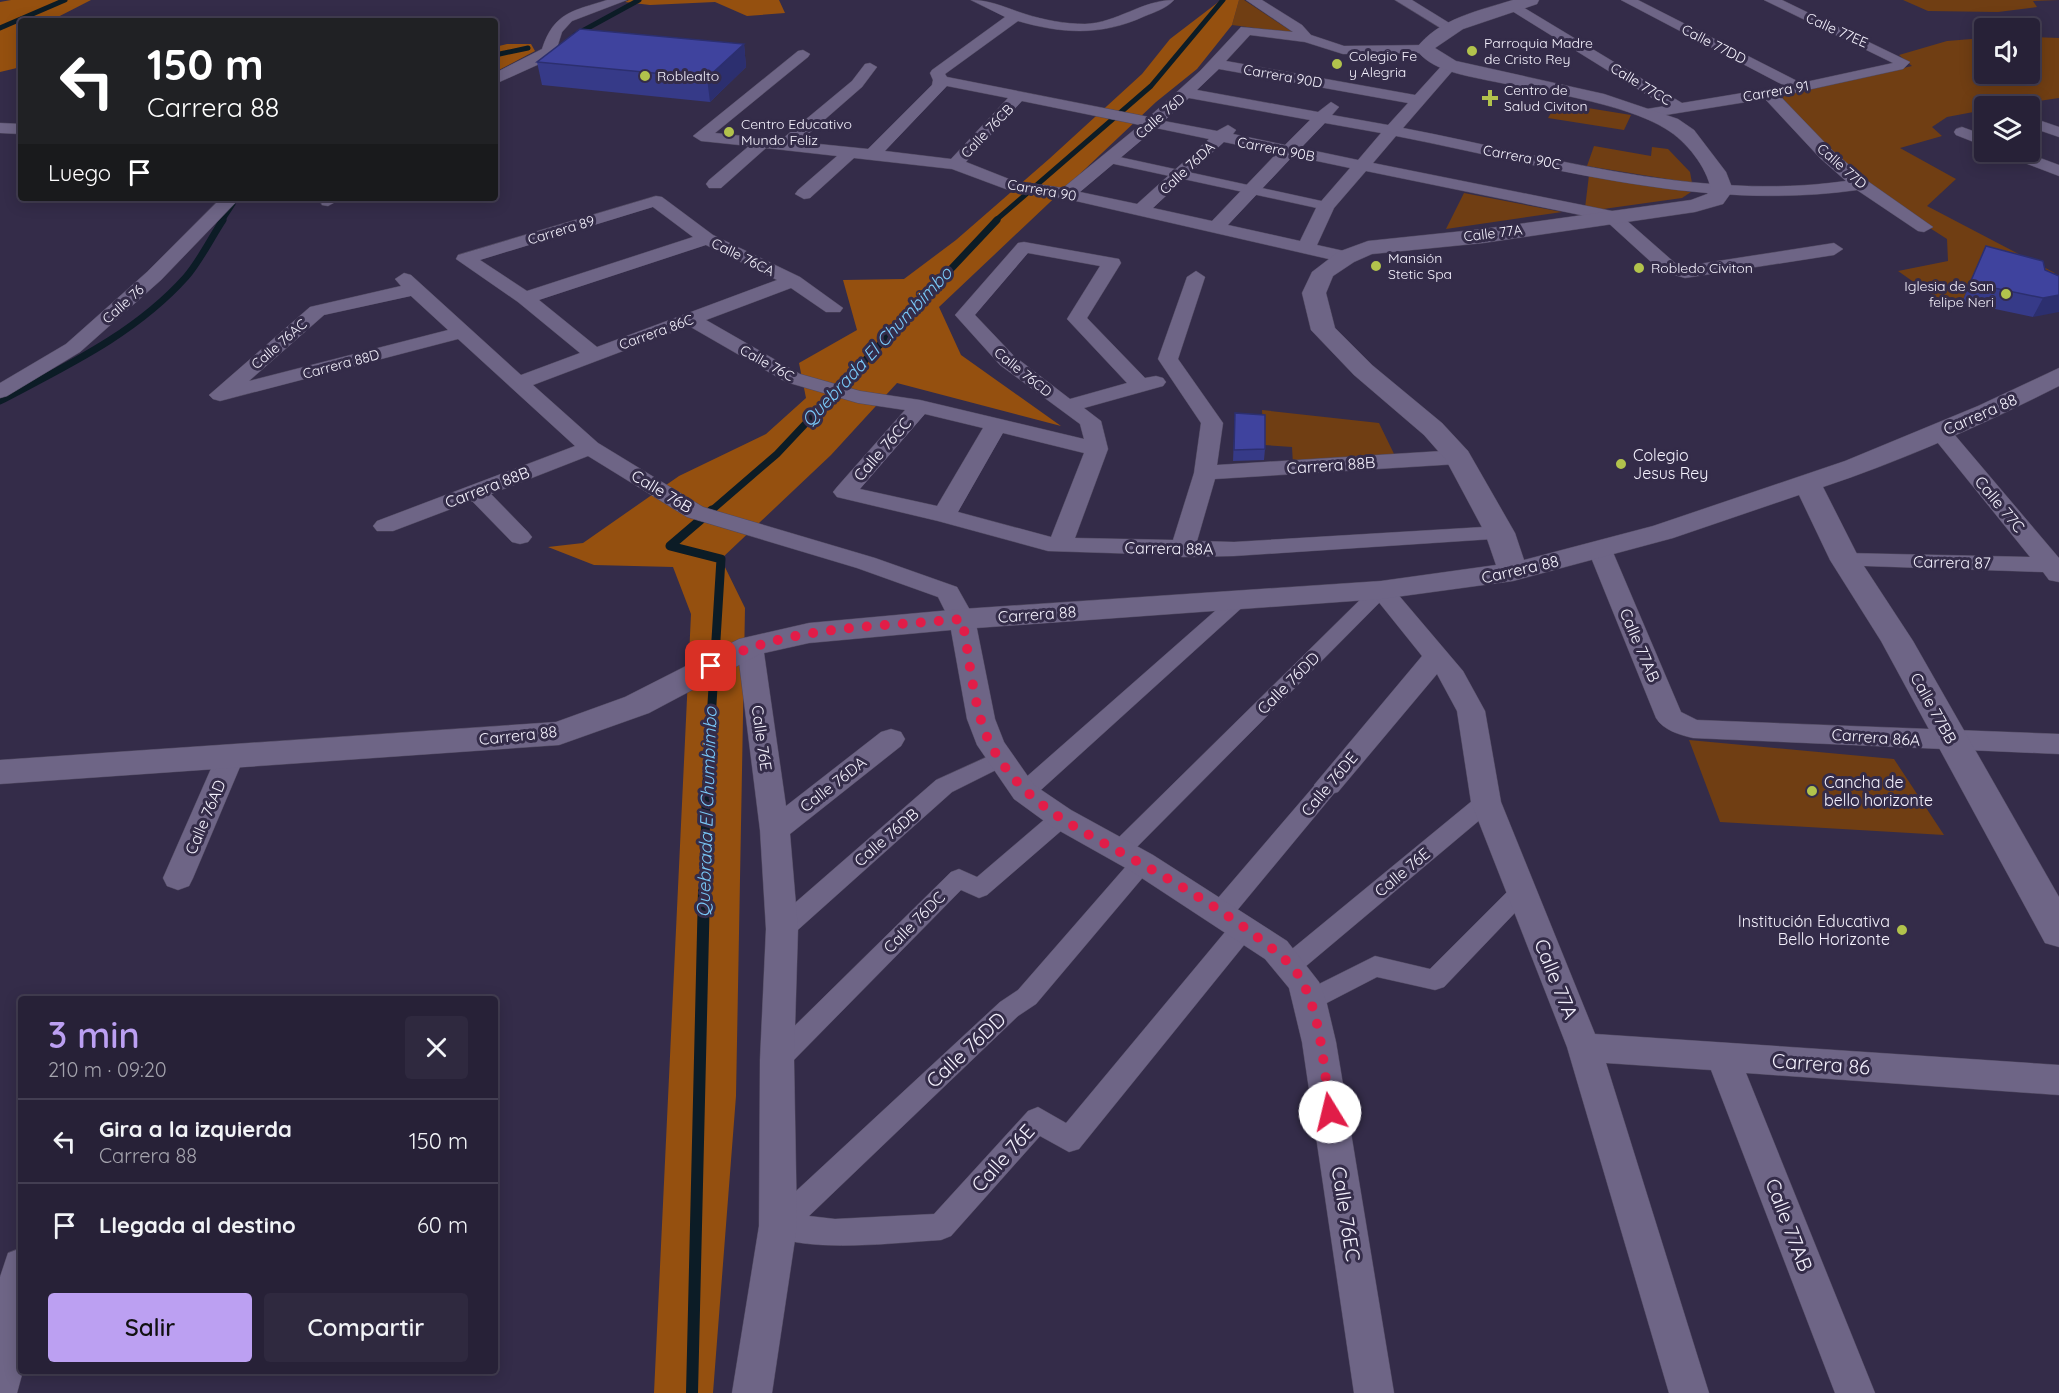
<!DOCTYPE html>
<html lang="es">
<meta charset="utf-8">
<style>
body{margin:0;font-family:Quicksand,sans-serif;background:#2f293f;color:#f1f3f6;height:100vh;display:flex;flex-direction:column;font-size:22px;white-space:nowrap}
*{box-sizing:border-box;margin:0}
p{font-size:20px;color:#a4a3ad}
.icon{flex:none;width:33px;height:33px;fill:none;stroke:currentColor;stroke-width:2;stroke-linecap:round;stroke-linejoin:round}
.map{position:relative;flex:1;overflow:hidden}
.side{position:absolute;left:18px;top:996px;width:480px;height:378px;display:flex;flex-direction:column;background:#272137;border-radius:6px;box-shadow:0 3px 15px #0003,0 0 0 2px #433e52}
.side>*{flex:none}
.hud{position:absolute;left:18px;top:18px;width:480px;height:183px;border-radius:6px;box-shadow:0 3px 15px #0003,0 0 0 2px #433e52;background:#202124;color:#fff;overflow:hidden}
.fabs{position:absolute;left:1974px;top:18px;display:grid;gap:12px}
.fabs a{display:grid;place-items:center;width:66px;height:66px;border-radius:6px;background:#272137;box-shadow:0 3px 15px #0003,0 0 0 2px #433e52;font-size:30px}
.pin{position:absolute;display:grid;place-items:center;width:51px;height:51px;color:#fff;margin:-26px;border-radius:12px;box-shadow:0 3px 9px #0006}
.me{position:absolute;width:66px;margin:-33px;rotate:351deg;stroke-linejoin:round;filter:drop-shadow(0 0 4px #0008)}
.turn{display:flex;align-items:center;gap:21px;height:126px;padding:0 30px;font-size:27px}
.turn .icon{width:78px;height:78px;stroke-width:2.5}
.turn b{display:block;font-size:42px;line-height:51px}
.then{display:flex;align-items:center;height:57px;padding:0 30px;background:#0003;gap:12px;font-size:22px}
.round{display:grid;place-items:center;flex:none;width:63px;height:63px;border-radius:6px;background:#2f293f}
.headline{display:flex;align-items:center;justify-content:space-between;height:102px;padding:0 30px}
h1{font-size:36px;font-weight:600;line-height:45px;color:#bca0f2}
.button{display:flex;gap:12px;margin-top:auto;padding:12px 30px}
.button a{flex:1;height:69px;border-radius:6px;background:#bca0f2;color:#111;font-size:24px;font-weight:600;line-height:69px;text-align:center}
.button a+a{background:#2f293f;color:#f1f3f6}
ul{padding:0;list-style:none}
li{display:flex;align-items:center;gap:18px;height:84px;padding:0 30px;border-top:2px solid #433e52}
li div{flex:1}
li b{display:block;font-size:22px}
li em{font-style:normal}
.map>svg:first-child{display:block}
</style>
<div class="map">
<svg width="2059" height="1393" viewBox="0 0 2059 1393">
<rect width="100%" height="100%" fill="#342c49"/>
<path fill="#703e13" d="M1239,0H1244L1294,33L1232,25Z
M1903,0H2059L2033,1L2037,7L1998,12L1928,11Z
M2030,37L2059,38V98L2005,106H1984V110L1947,117L1932,127L1942,136L1900,148L1956,179L1927,206L2055,273L2034,280L1978,264L1962,302L1945,304L1898,271L1948,261L1947,239L1894,205L1867,183L1816,137L1781,96L1912,66L1899,55L1947,41L1984,38V74H2030Z
M1557,103L1631,115L1624,130L1548,118Z
M1594,146L1651,156L1652,147L1668,149L1690,172L1692,183L1587,166Z
M1589,175L1691,192L1682,198L1596,210L1585,208Z
M1464,193L1562,212L1446,229Z
M1262,410L1379,423L1396,458L1293,465L1292,447L1264,445Z
M1689,740L1894,759L1944,835L1720,822Z"/>
<path fill="#95500f" d="M11,0H91L50,21H21V67L0,72V2Z
M629,0H779L785,13L747,16L715,2L650,5L625,2Z
M1221,0H1239L1232,25L1197,69L1156,102L939,307L961,355L1061,426L897,383L831,455L721,559L745,608L736,1096L713,1393H654L691,614L673,567L594,565L548,547L583,543L679,476L766,434L806,398L799,363L857,330L843,280L904,279L956,240L1049,159L1142,74L1170,39Z
M507,44H531L535,51L495,72V47Z"/>
<g fill="none" stroke-linecap="round" stroke-linejoin="round">
<path stroke="#0c1c26" stroke-width="5" d="M0,28L65,0
M575,35L639,0
M495,55L528,48
M222,221L233,204L231,198
M995,221L1151,86L1223,0"/>
<path stroke="#0c1c26" stroke-width="7" d="M0,401C66,366 135,334 186,277C200,261 211,238 223,220
M711,511L777,454L997,220"/>
<path stroke="#0c1c26" stroke-width="9" d="M704,892L706,800L721,559L670,546L712,510"/>
<path stroke="#0c1c26" stroke-width="12" d="M692,1393L704,891"/>
<defs>
<path id="pedestrian" d="M1110,155L1326,202L1333,206L1326,210L1105,162L1104,159Z
M1381,584L1388,586L1391,590L1388,594L1127,857L1119,860L1111,857L1107,851L1111,845L1374,586Z
M1239,594L1246,596L1249,600L1246,604L1032,798L1024,800L1016,798L1013,792L1016,786L1232,596Z
M1000,751L1008,754L1011,759L1008,764L952,792L791,936L782,939L773,936L770,929L773,922L936,780Z
M1328,777L1336,779L1339,785L1336,791L1230,919L1221,921L1212,919L1209,912L1212,905L1320,779Z
M1486,794L1494,796L1497,802L1494,808L1299,972L1290,975L1281,972L1277,965L1281,958L1478,796Z
M1061,810L1069,812L1072,818L1069,824L987,895L979,898L961,890L786,1068L777,1071L768,1068L764,1060L768,1052L951,872L959,869L977,877L1053,812Z
M1142,854L1150,857L1154,863L1150,869L1036,1004L1018,1016L809,1216L835,1219L934,1214L1028,1111L1038,1107L1066,1123L1235,920L1244,917L1253,920L1256,927L1253,934L1079,1149L1069,1152L1040,1136L951,1236L941,1240C890,1243 815,1253 768,1235L764,1226L768,1217L1000,1002L1018,990L1134,857Z
M1521,883L1529,886L1533,892L1529,898L1444,987L1435,990L1377,977L1319,1007L1310,1010L1301,1007L1297,1000L1301,993L1375,956L1430,969L1513,886Z"/>
<path id="minor" d="M607,0H627L572,21L562,32L556,51L546,61L495,84V73L542,49C554,12 573,11 607,0Z
M971,0C991,0 1006,8 1025,14C1044,20 1065,24 1085,24C1117,23 1142,0 1174,0C1167,8 1155,12 1145,16C1102,36 1063,34 1018,21L945,74L947,77L1149,117L1200,71L1241,27L1293,32L1246,0H1262L1302,25L1311,35L1344,46L1425,45L1432,49L1425,53L1343,54L1305,42L1250,35L1226,61L1415,95L1445,62H1455L1457,65L1455,68L1403,128C1548,156 1698,202 1846,181L1820,158L1765,99L1647,118L1641,116L1639,113L1641,110L1665,106L1504,6L1511,2L1516,3L1682,103L1785,86L1621,0H1638L1801,83L1893,63L1764,0H1782L1910,62L1903,69L1780,96L1832,150L1866,180L1933,227L1924,232L1918,231L1857,190C1701,212 1548,166 1396,136L1373,163L1617,212L1675,263L1686,266L1834,243L1843,249L1834,255L1685,278L1661,271L1605,220L1366,171L1334,208L1317,245L1353,253L1355,257L1346,263L1067,199L1011,191L952,169L854,158L810,198L804,199L795,194L798,190L837,156L766,148L721,188H709L706,184L709,180L749,146L701,141L693,136L798,51L803,50L810,54L808,57L715,133L781,140L852,81L865,64L870,63L877,67L862,87L799,142L868,149L932,85L933,80L930,73L932,70L1005,17ZM1219,69L1408,103L1388,125L1332,115L1339,107L1331,102L1318,112L1197,90ZM947,86L1008,98L951,159L885,151ZM1189,98L1310,120L1285,145L1233,134L1236,130L1228,125L1217,131L1164,121ZM1022,101L1140,125L1063,188L1014,181L966,162ZM1325,123L1381,133L1358,160L1301,148ZM1156,128L1209,139L1137,204L1080,192ZM1224,142L1277,153L1212,221L1153,208ZM1293,156L1350,168L1317,206L1300,241L1228,225Z
M1395,0H1412L1459,29L1457,32H1447Z
M2030,117L2059,127V137L2030,127Z
M0,123L21,124V134L0,133Z
M1962,127L1984,135V146L1956,135L1954,132L1956,129Z
M2002,152H2024L2059,165V176L2004,155Z
M656,196L662,197L713,235L800,277L843,308L840,312H826L791,288L706,320L800,374L860,391L920,400L1084,439L1080,424L1000,365L955,315L1018,243L1024,242L1119,259L1121,263L1087,318L1145,378L1156,376L1163,378L1166,382L1163,386L1084,408L1101,421L1108,449L1075,538L1173,540L1194,473L1201,423L1158,359L1187,277L1196,271L1205,277L1178,359L1223,423L1217,465L1458,450L1466,452L1469,457L1466,462L1458,464L1215,479L1197,541L1234,542L1500,526L1508,528L1512,533L1508,538L1234,556L1182,557L1173,555L1048,551L938,521L837,497L833,492L837,487L905,410L858,403L786,382L689,326L533,385L598,443L703,507L875,558L957,587L975,619L995,719L1004,742L1034,785L1071,810L1153,855L1287,941L1319,982L1326,1000L1336,1042L1394,1393H1354L1302,1042L1289,988L1265,959L1131,871L1051,826L1014,799L977,745L967,719L949,619L938,597L857,568L687,517L588,456L491,494L528,532L532,537L528,542L520,544L512,542L472,501L393,531H377L373,526L377,521L575,446L458,339L220,401L213,399L209,395L310,307L401,286L395,279L404,273L411,275L521,375L580,353L518,302L456,259L458,255ZM653,207L693,237L527,291L480,260ZM706,245L777,280L597,347L539,300ZM1028,253L1100,266L1067,319L1127,383L1070,399L1014,356L975,315ZM411,296L448,330L249,381L324,315ZM925,414L983,428L937,506L860,489ZM1003,433L1084,453L1051,537L958,512Z
M221,198H240L161,280L80,352L7,396L0,398V383L66,344L147,272Z
M319,198H337V201L328,206L322,205Z
M1940,425L1948,427L2059,558V582L2049,580L2043,572L1836,565L1833,560L1836,555L1845,553L2030,557L1929,432L1932,427Z
M1600,543L1609,545L1612,550L1681,712L1697,720L2059,734V754L1693,738C1680,735 1663,730 1656,718L1588,550L1591,545Z
M1381,582L1390,585L1463,671L1485,711L1501,802L1595,1034L2059,1065V1095L1746,1073L1875,1393H1835L1711,1070L1606,1063L1709,1393H1669L1567,1047L1471,802L1457,711L1437,674L1338,792L1328,795L1318,792L1314,785L1422,656L1369,590L1372,585Z
M750,638L759,640L763,646L786,806L881,732L891,729L901,732L905,739L901,746L790,834L798,929L794,1060L797,1226L772,1393H732L759,1226L760,1060L766,929L760,830L737,646L741,640Z
M231,745L241,748L245,755L193,878L189,886L178,890L167,886L163,878L217,755L221,748Z
M21,1248L23,1371L17,1393H0V1277L8,1253Z"/>
<path id="tertiary" d="M1513,0H1539L1537,4L1463,29L1435,48L1456,61L1604,94L1678,119L1694,130L1726,172L1733,190L1723,204L1695,212L1483,243L1372,254L1354,262L1333,276L1326,293L1335,328L1372,365L1442,423L1468,451L1515,533L1524,560L1653,526L1845,461L1978,406L2059,368V386C1982,425 1904,460 1823,487L1860,560L1913,641L2059,897V947L2045,943L1881,641L1830,560L1799,495L1673,538L1513,581L1381,599L962,629L809,643L760,654L649,713L559,745L0,784V760L556,722L625,697L739,639L809,623L962,609L1381,581L1496,565L1485,533L1446,460L1424,435L1354,375L1311,330L1302,293L1312,272L1338,252L1368,241L1483,229L1691,200L1707,194L1711,190C1707,167 1686,141 1666,129C1625,103 1535,90 1486,80C1463,75 1430,70 1416,49C1437,19 1481,10 1513,0Z"/>
</defs>
<use href="#pedestrian" stroke="#504960" stroke-width="1"/>
<use href="#minor" stroke="#504960" stroke-width="1"/>
<use href="#tertiary" stroke="#504960" stroke-width="1"/>
<use href="#pedestrian" fill="#6e6586" fill-rule="evenodd"/>
<use href="#minor" fill="#6e6586" fill-rule="evenodd"/>
<use href="#tertiary" fill="#6e6586" fill-rule="evenodd"/>
</g>
<path fill="#363a88" d="M744,44L746,67L710,102L542,85L537,62Z
M1986,246L2059,276L2033,317L1962,302Z
M1235,413L1265,449L1264,460L1233,461Z"/>
<path fill="#2c2f6f" d="M744,44L746,67L710,102L707,78Z
M2059,295V312L2033,317L2043,298Z"/>
<path fill="#3f439e" stroke="#2c2f6f" stroke-width="1.5" d="M580,29L744,44L707,78L537,62Z
M1986,246L2043,261L2045,270L2059,276V295L2043,298L1970,283Z
M1235,413L1265,415V449L1234,450Z"/>
<g fill="none" stroke-linecap="round" stroke-linejoin="round">
<path stroke="#e11d48" stroke-width="10" stroke-dasharray="0 18" d="M711,666C780,625 883,627 962,619C970,658 973,713 992,747C1026,808 1082,830 1140,863C1178,884 1217,907 1252,933C1271,948 1292,961 1303,983C1322,1021 1324,1071 1330,1112"/>
</g>
<g fill="#b2c34c" stroke="#342c49" stroke-width="2">
<circle cx="1472" cy="51" r="6"/>
<circle cx="1337" cy="64" r="6"/>
<circle cx="645" cy="76" r="6"/>
<path d="M1487 89h6v6h6v6h-6v6h-6v-6h-6v-6h6z"/>
<circle cx="729" cy="132" r="6"/>
<circle cx="1376" cy="266" r="6"/>
<circle cx="1639" cy="268" r="6"/>
<circle cx="2006" cy="294" r="6"/>
<circle cx="1621" cy="464" r="6"/>
<circle cx="1812" cy="791" r="6"/>
<circle cx="1902" cy="930" r="6"/>
</g>
<g text-anchor="middle" stroke-width="6" stroke-linejoin="round" paint-order="stroke">
<g font-size="14" fill="#f4f1fd" stroke="#342c49">
<text transform="translate(1837 30) rotate(24)" y="5">Calle 77EE</text>
<text transform="translate(1714 44) rotate(27)" y="5">Calle 77DD</text>
<text transform="translate(1283 76) rotate(10)" y="5">Carrera 90D</text>
<text transform="translate(1641 84) rotate(31)" y="5">Calle 77CC</text>
<text transform="translate(1776 91) rotate(-10)" y="5">Carrera 91</text>
<text transform="translate(1160 116) rotate(-41)" y="5">Calle 76D</text>
<text transform="translate(987 131) rotate(-46)" y="5">Calle 76CB</text>
<text transform="translate(1276 149) rotate(11)" y="5">Carrera 90B</text>
<text transform="translate(1522 157) rotate(11)" y="5">Carrera 90C</text>
<text transform="translate(1842 166) rotate(41)" y="5">Calle 77D</text>
<text transform="translate(1187 168) rotate(-43)" y="5">Calle 76DA</text>
<text transform="translate(1042 190) rotate(10)" y="5">Carrera 90</text>
<text transform="translate(561 230) rotate(-17)" y="5">Carrera 89</text>
<text transform="translate(1493 233) rotate(-7)" y="5">Calle 77A</text>
<text transform="translate(743 257) rotate(26)" y="5">Calle 76CA</text>
<text transform="translate(123 304) rotate(-42)" y="5">Calle 76</text>
<text transform="translate(656 332) rotate(-20)" y="5">Carrera 86C</text>
<text transform="translate(279 344) rotate(-41)" y="5">Calle 76AC</text>
<text transform="translate(767 363) rotate(29)" y="5">Calle 76C</text>
<text transform="translate(341 364) rotate(-15)" y="5">Carrera 88D</text>
<text transform="translate(1023 372) rotate(39)" y="5">Calle 76CD</text>
</g>
<g font-size="14" fill="#f4f1fd" stroke="#342c49" text-anchor="start">
<text x="1484" y="48">Parroquia Madre<tspan x="1484" dy="16">de Cristo Rey</tspan></text>
<text x="1349" y="61">Colegio Fe<tspan x="1349" dy="16">y Alegria</tspan></text>
<text x="657" y="81">Roblealto</text>
<text x="1504" y="95">Centro de<tspan x="1504" dy="16">Salud Civiton</tspan></text>
<text x="741" y="129">Centro Educativo<tspan x="741" dy="16">Mundo Feliz</tspan></text>
<text x="1388" y="263">Mansión<tspan x="1388" dy="16">Stetic Spa</tspan></text>
<text x="1651" y="273">Robledo Civiton</text>
<text x="1994" y="291" text-anchor="end">Iglesia de San<tspan x="1994" dy="16">felipe Neri</tspan></text>
</g>
<g font-size="16" fill="#f4f1fd" stroke="#342c49">
<text transform="translate(1980 414) rotate(-24)" y="6">Carrera 88</text>
<text transform="translate(882 449) rotate(-49)" y="6">Calle 76CC</text>
<text transform="translate(1331 465) rotate(-4)" y="6">Carrera 88B</text>
<text transform="translate(487 487) rotate(-21)" y="6">Carrera 88B</text>
<text transform="translate(662 491) rotate(31)" y="6">Calle 76B</text>
<text transform="translate(2000 504) rotate(50)" y="6">Calle 77C</text>
<text transform="translate(1169 548) rotate(1)" y="6">Carrera 88A</text>
<text transform="translate(1952 562) rotate(1)" y="6">Carrera 87</text>
<text transform="translate(1520 569) rotate(-13)" y="6">Carrera 88</text>
<text transform="translate(1037 614) rotate(-4)" y="6">Carrera 88</text>
<text transform="translate(1640 645) rotate(67)" y="6">Calle 77AB</text>
<text transform="translate(1288 683) rotate(-45)" y="6">Calle 76DD</text>
<text transform="translate(1934 708) rotate(61)" y="6">Calle 77BB</text>
<text transform="translate(518 735) rotate(-6)" y="6">Carrera 88</text>
<text transform="translate(1876 737) rotate(4)" y="6">Carrera 86A</text>
<text transform="translate(762 738) rotate(82)" y="6">Calle 76E</text>
<text transform="translate(833 784) rotate(-38)" y="6">Calle 76DA</text>
<text transform="translate(1329 784) rotate(-50)" y="6">Calle 76DE</text>
<text transform="translate(205 817) rotate(-67)" y="6">Calle 76AD</text>
<text transform="translate(886 837) rotate(-41)" y="6">Calle 76DB</text>
<text transform="translate(1402 872) rotate(-40)" y="6">Calle 76E</text>
<text transform="translate(914 922) rotate(-45)" y="6">Calle 76DC</text>
</g>
<g font-size="16" fill="#f4f1fd" stroke="#342c49" text-anchor="start">
<text x="1633" y="461">Colegio<tspan x="1633" dy="18">Jesus Rey</tspan></text>
<text x="1824" y="788">Cancha de<tspan x="1824" dy="18">bello horizonte</tspan></text>
<text x="1890" y="927" text-anchor="end">Institución Educativa<tspan x="1890" dy="18">Bello Horizonte</tspan></text>
</g>
<g font-size="18" font-style="italic" fill="#79c9f9" stroke="#342c49">
<text transform="translate(877 347) rotate(-47)" y="6">Quebrada El Chumbimbo</text>
<text transform="translate(707 812) rotate(-88)" y="6">Quebrada El Chumbimbo</text>
</g>
<g font-size="20" fill="#f4f1fd" stroke="#342c49">
<text transform="translate(1556 979) rotate(68)" y="7">Calle 77A</text>
<text transform="translate(966 1050) rotate(-43)" y="7">Calle 76DD</text>
<text transform="translate(1821 1064) rotate(4)" y="7">Carrera 86</text>
<text transform="translate(1003 1158) rotate(-48)" y="7">Calle 76E</text>
<text transform="translate(1346 1214) rotate(81)" y="7">Calle 76EC</text>
<text transform="translate(1789 1225) rotate(69)" y="7">Calle 77AB</text>
</g>
</g>
</svg>
<div class="fabs">
<a><svg class="icon" aria-label="sound" viewBox="0 0 24 24"><path d="M4 9h4l5-4v14l-5-4H4zM17 9q2 3 0 6"/></svg></a>
<a><svg class="icon" aria-label="layers" viewBox="0 0 24 24"><path d="M12 4l9 5-9 5-9-5zM3 14l9 5 9-5"/></svg></a>
</div>
<div class="pin" style="left:711px;top:666px;background:#d93025"><svg class="icon" aria-label="arrive" viewBox="0 0 24 24"><path d="M6 21V4h12l-3 4 3 4H6"/></svg></div>
<svg class="me" style="left:1330px;top:1112px" viewBox="-20 -20 40 40"><circle r="19" fill="#fff"/><path d="M0-13L10 11 0 6-10 11z" fill="#e11d48"/></svg>
<div class="hud">
<div class="turn"><svg class="icon" aria-label="left" viewBox="0 0 24 24"><path d="M17 20v-9H6M10 6l-5 5 5 5"/></svg><div><b>150 m</b>Carrera 88</div></div>
<div class="then">Luego<svg class="icon" aria-label="arrive" viewBox="0 0 24 24"><path d="M6 21V4h12l-3 4 3 4H6"/></svg></div>
</div>
<section class="side">
<div class="headline"><div><h1>3 min</h1><p>210 m · 09:20</p></div><a class="round"><svg class="icon" aria-label="close" viewBox="0 0 24 24"><path d="M6 6l12 12M18 6L6 18"/></svg></a></div>
<ul>
<li><svg class="icon" aria-label="left" viewBox="0 0 24 24"><path d="M17 20v-9H6M10 6l-5 5 5 5"/></svg><div><b>Gira a la izquierda</b><p>Carrera 88</p></div><em>150 m</em></li>
<li><svg class="icon" aria-label="arrive" viewBox="0 0 24 24"><path d="M6 21V4h12l-3 4 3 4H6"/></svg><div><b>Llegada al destino</b></div><em>60 m</em></li>
</ul>
<div class="button"><a>Salir</a><a>Compartir</a></div>
</section>
</div>
